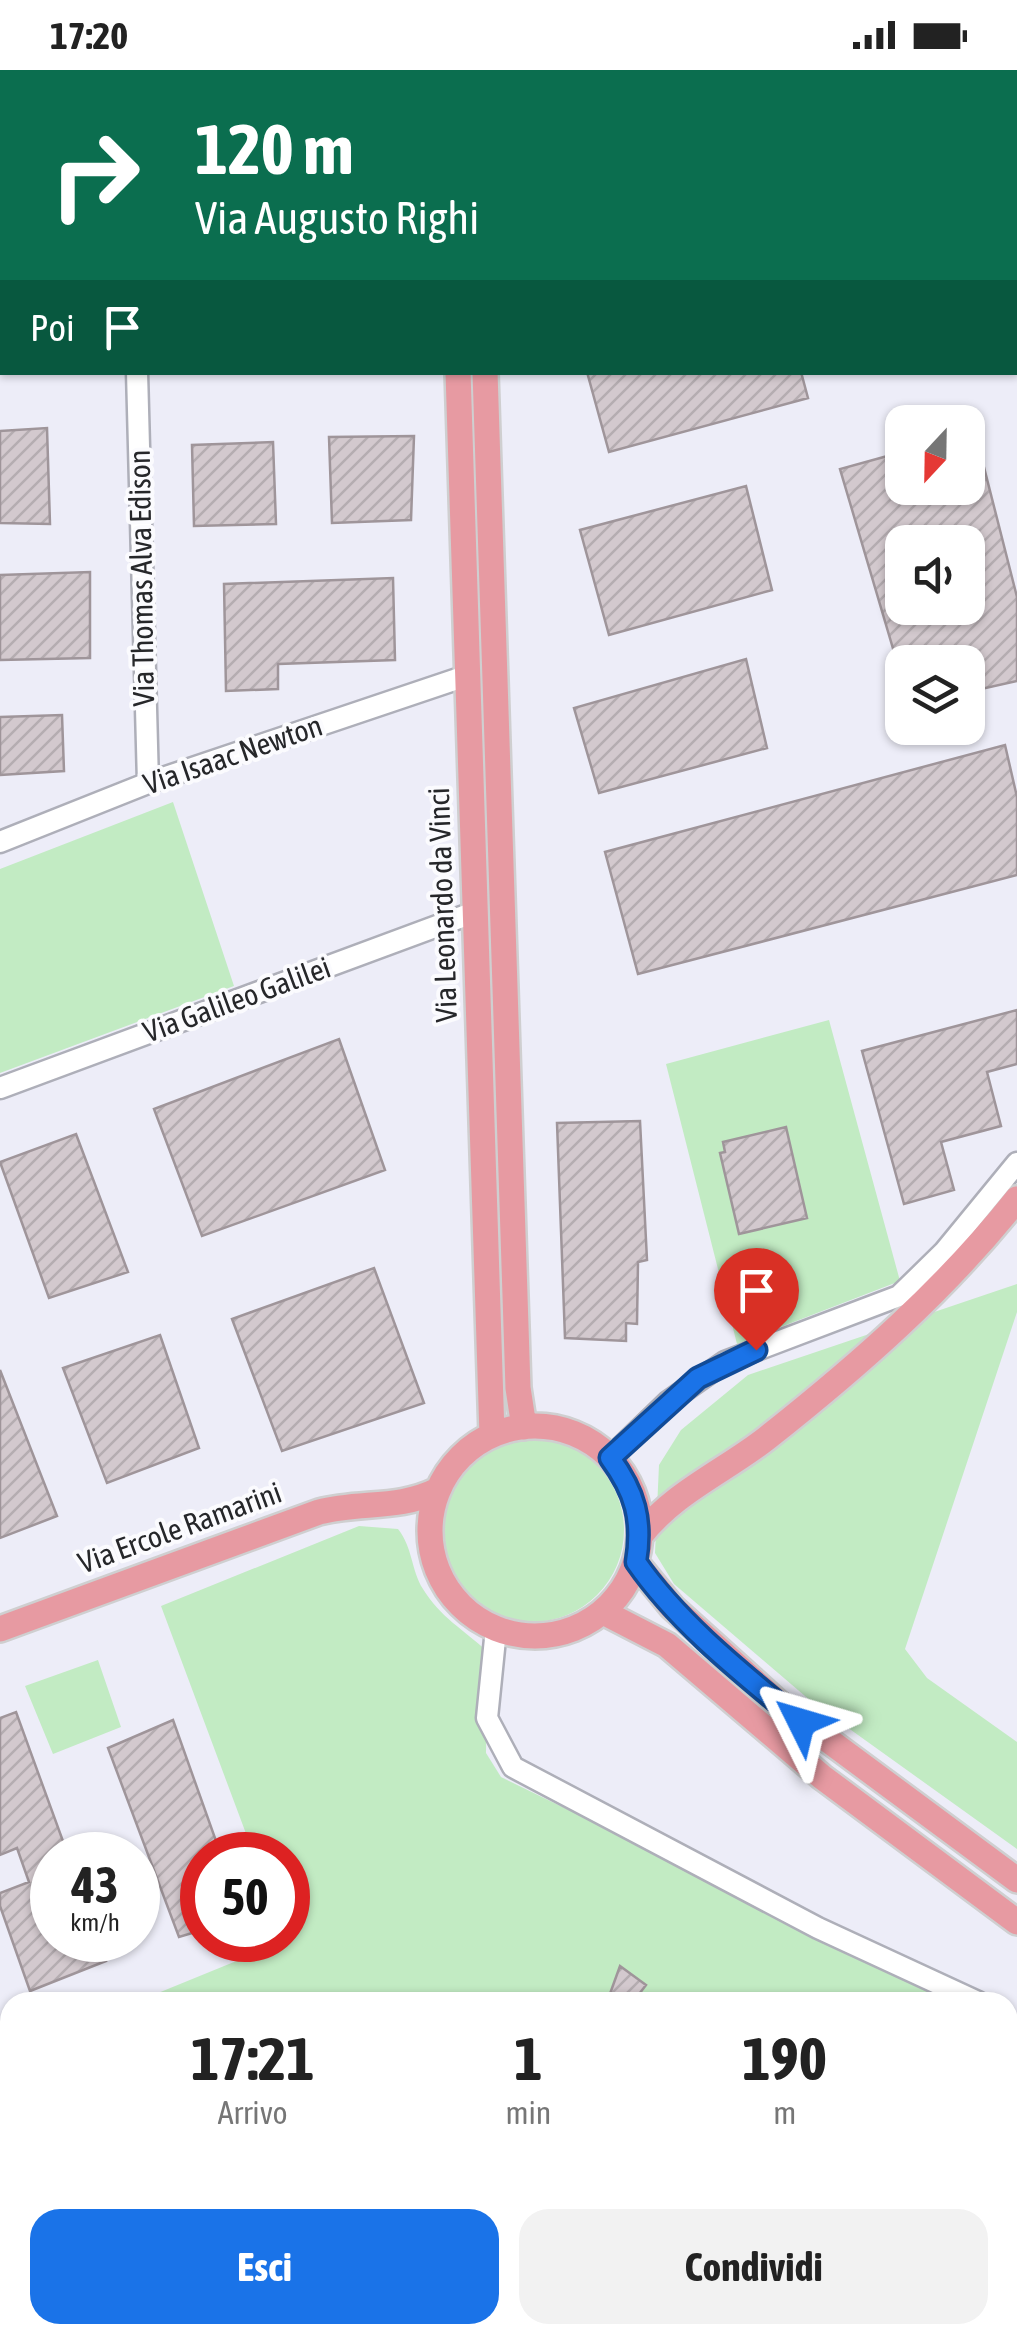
<!DOCTYPE html>
<html lang="it">
<style>
body{margin:0;font-family:"Asap Condensed",sans-serif;background:#f2f2f2;color:#222;height:100vh;display:flex;flex-direction:column;font-size:38px;white-space:nowrap}
*{box-sizing:border-box;margin:0}
p{font-size:32px;color:#767676}
.icon{flex:none;width:55px;height:55px;fill:none;stroke:currentColor;stroke-width:2;stroke-linecap:round;stroke-linejoin:round}
.map{position:relative;flex:1;overflow:hidden}
.side{position:absolute;left:0px;top:1922px;width:1018px;height:352px;display:flex;flex-direction:column;background:#fff;border-radius:30px 30px 0 0;box-shadow:0 2px 8px #0004}
.side>*{flex:none}
.hud{position:absolute;left:0px;top:0px;width:1018px;height:305px;box-shadow:0 2px 8px #0004;background:#0b6e4f;color:#fff;overflow:hidden}
.needle{width:65px;rotate:202deg}
.controls{position:absolute;left:885px;top:335px;display:grid;gap:20px}
.controls a{display:grid;place-items:center;width:100px;height:100px;border-radius:20px;background:#fff;box-shadow:0 2px 8px #0004;font-size:50px}
.speed{position:absolute;left:30px;top:1762px;display:flex;gap:20px;font-size:50px;font-weight:700;text-align:center}
.speed>*{display:grid;place-content:center;width:130px;height:130px;border-radius:50%;background:#fff;box-shadow:0 2px 8px #0004;line-height:1}
.speed small{font-size:25px;font-weight:400}
.speed .limit{border:15px solid #d22;background:#fff;color:#111}
.pin{position:absolute;display:grid;place-items:center;width:85px;height:85px;color:#fff;margin:-102px -42px;border-radius:50% 50% 50% 0;rotate:-45deg;box-shadow:0 0 10px #0007}
.pin .icon{rotate:45deg}
.me{position:absolute;width:110px;margin:-55px;rotate:310deg;stroke-linejoin:round;filter:drop-shadow(0 0 8px #0008)}
.turn{display:flex;align-items:center;gap:35px;height:210px;padding:0 30px;font-size:45px}
.turn .icon{width:130px;height:130px;stroke-width:2.5}
.turn b{display:block;font-size:70px;line-height:85px}
.then{display:flex;align-items:center;height:95px;padding:0 30px;background:#0003;gap:20px;font-size:38px}
.eta{display:flex;justify-content:space-evenly;align-items:center;height:170px;text-align:center}
.eta b{font-size:60px;font-weight:700;line-height:70px}
.primary-button{display:flex;gap:20px;margin-top:auto;padding:20px 30px}
.primary-button a{flex:1;height:115px;border-radius:30px;background:#1a73e8;color:#fff;font-size:40px;font-weight:700;line-height:115px;text-align:center}
.primary-button a+a{background:#f2f2f2;color:#222}
.status{display:flex;justify-content:space-between;align-items:center;height:70px;padding:0 50px;background:#fff;direction:ltr}
.status svg{height:28px;fill:currentColor}
.map>svg:first-child{display:block}
</style>
<div class="status"><b>17:20</b><svg viewBox="0 0 49 12"><path d="M0 12V9h3v3zM5 12V6h3v6zM10 12V3h3v9zM15 12V0h3v12zM26 1h20v11H26zM47 4h2v5h-2z"/></svg></div>
<div class="map">
<svg width="1017" height="2274" viewBox="0 0 1017 2274">
<defs>
<pattern id="water-rules" width="6" height="5" patternUnits="userSpaceOnUse" patternTransform="scale(2.5)"><rect width="6" height="5" fill="#8ce0f7"/><path d="M0 2.5h6" fill="none" stroke="#79c0d4"/></pattern>
<pattern id="building-hatch" width="6" height="6" patternUnits="userSpaceOnUse" patternTransform="scale(2.5)"><rect width="6" height="6" fill="#d3c9ce"/><path d="M-1 1l2-2M0 6l6-6M5 7l2-2" fill="none" stroke="#b5adb1"/></pattern>
</defs>
<rect width="100%" height="100%" fill="#ededf8"/>
<path fill="#c2ebc3" d="M173,732L234,916L0,1003V799Z
M829,950L900,1211L737,1274L666,994Z
M1017,1214V1242L905,1579L927,1608L1017,1672V1779L812,1632L674,1514L655,1483L659,1395L681,1360L748,1305Z
M440 1460a92 92 0 1 1 184 0a92 92 0 1 1-184 0Z
M359,1456L398,1459C413,1478 411,1500 423,1519C440,1547 464,1560 487,1581L486,1683L501,1707L963,1932H136L288,1870V1785H254L161,1536Z
M98,1590L121,1657L53,1684L25,1616Z
M10,2145V2265H902L897,2274H0V2149Z"/>
<path fill="url(#water-rules)" stroke="#6da8ba" stroke-width="2.5" d="M1017,2155V2274H969L972,2265H1008V2178Z"/>
<path fill="url(#building-hatch)" stroke="#9f959a" stroke-width="2.5" fill-rule="evenodd" d="M587,302H801L808,328L609,382Z
M973,354L1017,527V611L968,622V592H897L840,399L902,382V418H968V355ZM902,472H968V538H902Z
M47,358L50,454L0,453V361Z
M414,366L411,450L332,453L329,367Z
M273,372L276,454L194,456L192,375Z
M746,416L772,520L609,565L580,460Z
M90,502V588L0,590V505Z
M393,508L395,590L278,594V619L226,621L224,514Z
M746,589L767,678L599,723L574,638Z
M62,645L64,701L0,705V647Z
M1005,675L1017,727V805L638,904L605,782Z
M1017,940V994L987,1002L1001,1056L941,1072L954,1120L904,1134L862,981Z
M339,969L385,1100L202,1166L154,1039Z
M640,1051L647,1190L638,1192L637,1254L626,1253V1271L565,1268L557,1053Z
M786,1057L807,1148L739,1164L720,1083L725,1082L723,1072Z
M76,1064L128,1202L49,1228L0,1092Z
M374,1198L424,1333L282,1381L232,1249Z
M160,1265L199,1378L107,1413L63,1298Z
M0,1300L57,1446L0,1468Z
M16,1642L68,1785H52V1870H98L106,1891L30,1921L0,1836V1823L29,1812L17,1778L0,1785V1648Z
M173,1650L221,1785H202V1860L179,1867L108,1678Z
M620,1896L646,1915L633,1932H607Z"/>
<g fill="none" stroke-linecap="round" stroke-linejoin="round">
<defs>
<path id="minor" d="M130,0V2
M137,302L148,713
M0,772L148,713L469,605
M0,1018L475,842
M610,1388L668,1332L725,1292L899,1226L944,1182L1017,1093
M496,1559L487,1648L513,1697L818,1858L978,1932
M1008,1964L1014,1986L1008,2026
M911,2274L914,2265"/>
<path id="major" d="M337,0L341,2
M437,0L438,2
M396,2L401,0
M458,302L492,1365
M485,302L518,1318L524,1357
M430 1461a105 105 0 1 1 210 0a105 105 0 1 1-210 0Z
M640,1466C674,1422 725,1401 767,1368C858,1296 945,1220 1017,1129
M636,1493L672,1537L778,1633L1017,1810
M603,1542L667,1575L822,1707L1017,1852
M0,1559L319,1442C361,1431 398,1440 438,1420"/>
</defs>
<use href="#minor" stroke="#aeafb9" stroke-width="25"/>
<use href="#major" stroke="#cfcfd0" stroke-width="30"/>
<use href="#minor" stroke="#fff" stroke-width="20"/>
<use href="#major" stroke="#e79aa2" stroke-width="25"/>
</g>
<g fill="none" stroke-linecap="round" stroke-linejoin="round">
<defs>
<path id="route" d="M756,1280L698,1308L610,1388C635,1422 643,1450 636,1492C679,1554 743,1604 801,1652"/>
</defs>
<use href="#route" stroke="#114b97" stroke-width="25"/>
<use href="#route" stroke="#1a73e8" stroke-width="18"/>
</g>
<g text-anchor="middle" stroke-width="8" stroke-linejoin="round" paint-order="stroke">
<g font-size="30" fill="#26272a" stroke="#fbfbfe">
<text transform="translate(142 508) rotate(-91)" y="10">Via Thomas Alva Edison</text>
<text transform="translate(233 685) rotate(-19)" y="10">Via Isaac Newton</text>
<text transform="translate(443 835) rotate(-92)" y="10">Via Leonardo da Vinci</text>
<text transform="translate(237 930) rotate(-20)" y="10">Via Galileo Galilei</text>
<text transform="translate(180 1458) rotate(-20)" y="10">Via Ercole Ramarini</text>
</g>
</g>
</svg>
<div class="controls">
<a><svg class="needle" viewBox="-14 -14 28 28"><path d="M0-13l5 13h-10z" fill="#e53935"/><path d="M0 13l5-13h-10z" fill="#767676"/></svg></a>
<a><svg class="icon" aria-label="sound" viewBox="0 0 24 24"><path d="M4 9h4l5-4v14l-5-4H4zM17 9q2 3 0 6"/></svg></a>
<a><svg class="icon" aria-label="layers" viewBox="0 0 24 24"><path d="M12 4l9 5-9 5-9-5zM3 14l9 5 9-5"/></svg></a>
</div>
<div class="speed"><div>43<small>km/h</small></div><div class="limit">50</div></div>
<div class="pin" style="left:756px;top:1280px;background:#d93025"><svg class="icon" aria-label="arrive" viewBox="0 0 24 24"><path d="M6 21V4h12l-3 4 3 4H6"/></svg></div>
<svg class="me" style="left:801px;top:1652px" viewBox="-20 -20 40 40"><path d="M0-17L14 15 0 8-14 15z" fill="#1a73e8" stroke="#fff" stroke-width="4"/></svg>
<div class="hud">
<div class="turn"><svg class="icon" aria-label="right" viewBox="0 0 24 24"><path d="M7 20v-9h11M14 6l5 5-5 5"/></svg><div><b>120 m</b>Via Augusto Righi</div></div>
<div class="then">Poi<svg class="icon" aria-label="arrive" viewBox="0 0 24 24"><path d="M6 21V4h12l-3 4 3 4H6"/></svg></div>
</div>
<section class="side">
<div class="eta">
<div><b>17:21</b><p>Arrivo</p></div>
<div><b>1</b><p>min</p></div>
<div><b>190</b><p>m</p></div>
</div>
<div class="primary-button"><a>Esci</a><a>Condividi</a></div>
</section>
</div>
